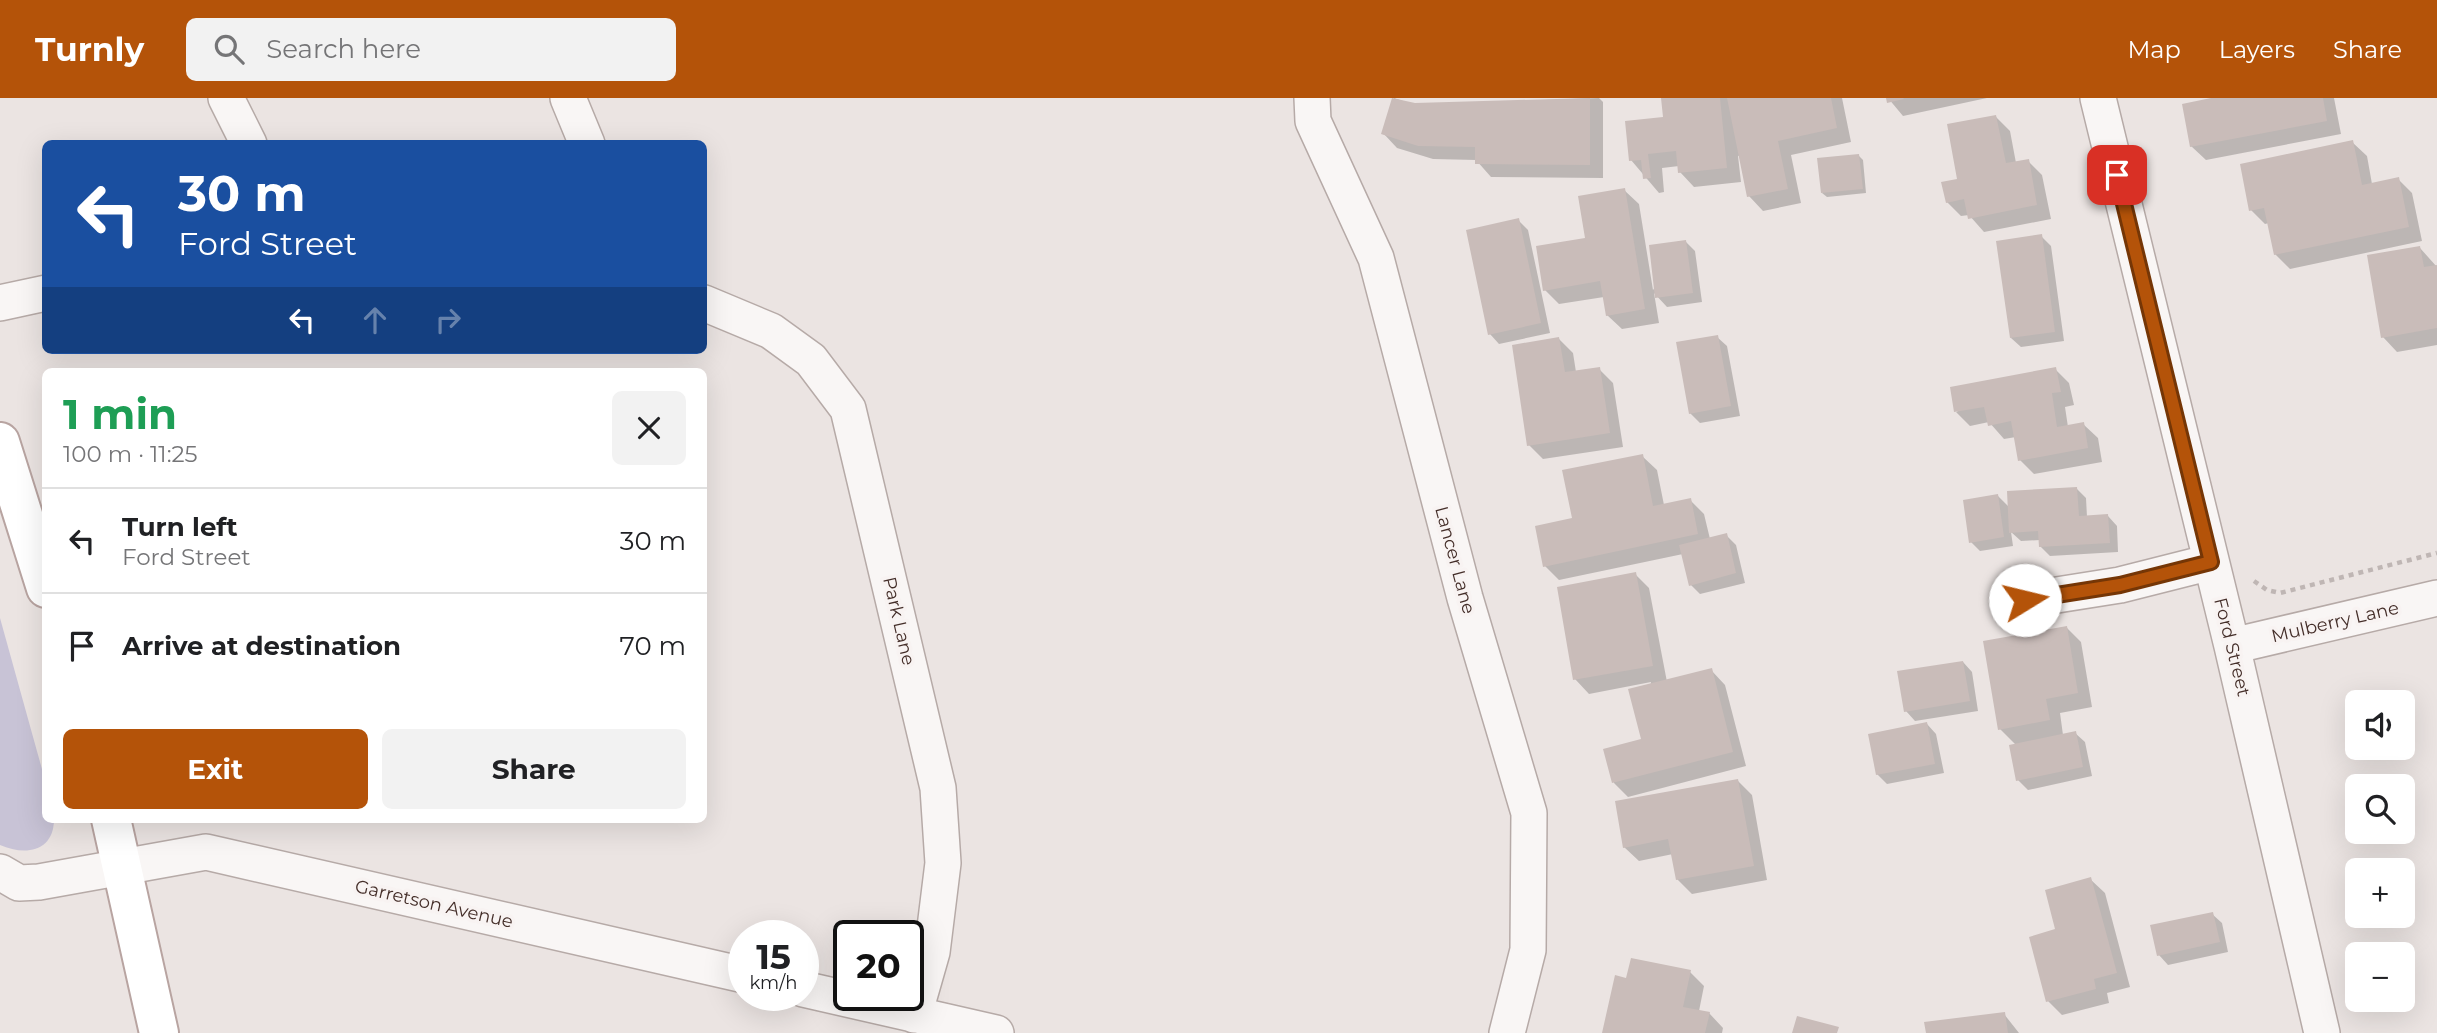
<!DOCTYPE html>
<meta charset="utf-8">
<style>
body{margin:0;font-family:Montserrat,sans-serif;background:#f2f2f2;color:#202124;height:100vh;display:flex;flex-direction:column;font-size:26px;white-space:nowrap}
*{box-sizing:border-box;margin:0}
p{font-size:23px;color:#757577}
.icon{flex:none;width:38px;height:38px;fill:none;stroke:currentColor;stroke-width:2;stroke-linecap:round;stroke-linejoin:round}
.map{position:relative;flex:1;overflow:hidden}
.side{position:absolute;left:42px;top:270px;width:665px;height:455px;display:flex;flex-direction:column;background:#fff;border-radius:10px;box-shadow:0 7px 28px #0002}
.side>*{flex:none}
.banner{position:absolute;left:42px;top:42px;width:665px;height:214px;border-radius:10px;box-shadow:0 7px 28px #0002;background:#1a4fa0;color:#fff;overflow:hidden}
.fabs{position:absolute;left:2345px;top:592px;display:grid;gap:14px}
.fabs a{display:grid;place-items:center;width:70px;height:70px;border-radius:10px;background:#fff;box-shadow:0 7px 28px #0002;font-size:35px}
.speed{position:absolute;left:728px;top:822px;display:flex;gap:14px;font-size:35px;font-weight:700;text-align:center}
.speed>*{display:grid;place-content:center;width:91px;height:91px;border-radius:50%;background:#fff;box-shadow:0 7px 28px #0002;line-height:1}
.speed small{font-size:18px;font-weight:400}
.speed .limit{border:4px solid #111;border-radius:10px;background:#fff;color:#111}
.pin{position:absolute;display:grid;place-items:center;width:60px;height:60px;color:#fff;margin:-30px;border-radius:14px;box-shadow:0 4px 10px #0006}
.me{position:absolute;width:77px;margin:-38px;rotate:81deg;stroke-linejoin:round;filter:drop-shadow(0 0 5px #0008)}
.turn{display:flex;align-items:center;gap:24px;height:147px;padding:0 21px;font-size:32px}
.turn .icon{width:91px;height:91px;stroke-width:2.5}
.turn b{display:block;font-size:49px;line-height:60px}
.lanes{display:flex;align-items:center;height:66px;padding:0 21px;background:#0003;justify-content:center;gap:35px;direction:ltr}
.lanes .off{opacity:.35}
.round{display:grid;place-items:center;flex:none;width:74px;height:74px;border-radius:10px;background:#f2f2f2}
.summary{display:flex;align-items:center;justify-content:space-between;height:119px;padding:0 21px}
h1{font-size:42px;font-weight:700;line-height:52px;color:#1e9e55}
.action{display:flex;gap:14px;margin-top:auto;padding:14px 21px}
.action a{flex:1;height:80px;border-radius:10px;background:#b45309;color:#fff;font-size:28px;font-weight:700;line-height:80px;text-align:center}
.action a+a{background:#f2f2f2;color:#202124}
ul{padding:0;list-style:none}
li{display:flex;align-items:center;gap:21px;height:105px;padding:0 21px;border-top:2px solid #e0e0e0}
li div{flex:1}
li b{display:block;font-size:26px}
li em{font-style:normal}
header{display:flex;align-items:center;gap:42px;box-sizing:border-box;height:98px;padding:0 35px;background:#b45309;color:#fff}
header strong{font-size:33px}
nav{display:flex;gap:38px;margin-inline-start:auto;font-size:24px}
.search{width:490px;height:63px;background:#f2f2f2;display:flex;align-items:center;gap:18px;box-sizing:border-box;padding:0 24px;border-radius:10px;color:#757577;font-size:26px}
.map>svg:first-child{display:block}
</style>
<header>
<strong>Turnly</strong>
<div class="search"><svg class="icon" aria-label="search" viewBox="0 0 24 24"><circle cx="10" cy="10" r="6"/><path d="M15 15l6 6"/></svg>Search here</div>
<nav><a>Map</a><a>Layers</a><a>Share</a></nav>
</header>
<div class="map">
<svg width="2437" height="935" viewBox="0 0 2437 935">
<rect width="100%" height="100%" fill="#ebe4e2"/>
<path fill="#c8c3d6" d="M0,520L45,682L46,721H54C54,754 25,758 0,747Z"/>
<path fill="#0003" d="M1394,0L1415,7L1599,0L1603,4V80L1491,79L1476,62L1433,61L1397,50L1383,35Z
M1663,0H1842L1851,44L1791,57L1801,105L1763,113L1749,98L1741,57L1738,58L1741,84L1694,89L1680,74L1679,68L1662,70L1664,94L1659,95L1631,62L1665,21Z
M1888,0H1987L1903,18Z
M2221,0H2334L2341,36L2206,62L2191,48Z
M1996,19L2010,33L2016,65L2028,63L2042,77L2051,121L1984,134L1969,117L1961,118L1947,104Z
M2352,44L2367,58L2372,86L2398,81L2412,95L2422,143L2290,171L2275,156L2269,125L2265,126L2251,112Z
M1859,58L1863,62L1866,95L1827,99L1822,95Z
M1624,92L1639,106L1653,192L1686,144L1695,153L1702,204L1667,209L1654,195L1659,225L1622,231L1607,217L1604,199L1559,206L1545,192Z
M1518,122L1528,132L1550,235L1499,246L1490,236Z
M2041,138L2051,148L2064,243L2021,249L2011,240Z
M2420,150L2437,169V247L2397,254L2383,239Z
M1717,239L1727,248L1740,318L1700,325L1690,315Z
M1559,241L1573,255L1576,274L1599,271L1613,285L1623,349L1543,361L1529,347Z
M2055,271L2069,285L2074,307L2065,309L2068,329L2083,326L2098,340L2102,364L2034,376L2020,362L2016,339L2004,341L1989,324L1970,328L1956,314Z
M1642,358L1657,372L1664,407L1690,402L1704,416L1710,441L1726,437L1736,447L1745,485L1700,496L1691,487L1683,456L1559,482L1545,468L1574,422Z
M2077,391L2086,400L2087,419L2108,418L2117,428L2118,454L2050,458L2040,448V442L2021,443L2011,434L2013,448L1980,453L1971,444L1998,398L2010,410Z
M1635,476L1649,490L1667,584L1711,572L1725,587L1746,668L1628,699L1614,685L1606,652L1643,642L1651,584L1589,596L1575,581Z
M2067,530L2081,544L2092,609L2060,615L2063,637L2075,635L2085,644L2092,678L2028,692L2018,682L2016,647L2000,631Z
M1963,564L1972,574L1978,613L1915,623L1906,613Z
M1927,626L1936,636L1944,675L1887,686L1877,676Z
M1738,683L1752,697L1767,782L1692,796L1677,781L1673,756L1639,763L1624,749Z
M2090,781L2105,795L2130,889L2107,895L2109,905L2062,917L2048,903Z
M2212,816L2222,825L2228,854L2168,867L2159,857Z
M1690,874L1704,888L1699,913L1709,915L1723,930L1722,935H1604L1627,882Z
M2004,916L2019,935H1927Z"/>
<path fill="#c9bcb9" d="M1392,0L1415,5L1590,0V67L1475,66V49L1418,48L1381,36Z
M1661,0H1720L1727,70L1678,75L1676,53L1648,56L1651,80L1643,81L1641,62L1629,63L1625,23L1663,19Z
M1727,0H1831L1837,30L1778,43L1788,91L1747,99Z
M1886,0H1903L1904,1L1887,5Z
M2211,0H2323L2327,23L2190,49L2182,6Z
M1996,17L2006,65L2029,61L2037,107L1968,121L1964,101L1946,105L1941,84L1957,81L1947,26Z
M2353,42L2362,87L2399,79L2409,129L2274,157L2264,110L2249,113L2240,66Z
M1859,56L1863,91L1821,95L1817,60Z
M1625,90L1645,211L1606,218L1600,183L1543,193L1536,148L1585,140L1578,98Z
M1519,120L1541,225L1488,237L1466,132Z
M2042,136L2055,234L2010,240L1996,143Z
M1686,142L1693,195L1655,200L1649,147Z
M2420,148L2424,169L2437,167V230L2381,240L2367,157Z
M1718,237L1731,308L1689,316L1676,244Z
M1559,239L1565,274L1600,269L1610,335L1527,348L1512,247Z
M2056,269L2061,294L2052,295L2057,329L2084,324L2088,350L2018,363L2011,323L1988,328L1984,309L1954,314L1950,289Z
M1643,356L1653,408L1691,400L1698,436L1543,469L1535,428L1572,420L1562,372Z
M2077,389L2079,418L2108,416L2110,445L2039,449L2038,433L2009,435L2007,393Z
M1998,396L2004,439L1969,445L1963,402Z
M1727,435L1736,475L1689,488L1679,447Z
M1636,474L1653,568L1573,582L1557,489Z
M2067,528L2078,595L2046,601L2050,622L1998,632L1983,543Z
M1963,563L1970,603L1904,614L1897,573Z
M1712,570L1733,654L1612,685L1603,651L1641,641L1628,591Z
M1927,624L1935,666L1876,677L1868,636Z
M2076,633L2083,669L2016,683L2009,647Z
M1738,681L1754,768L1676,782L1668,741L1623,750L1615,703Z
M2091,779L2117,875L2094,881L2096,891L2046,904L2029,839L2055,831L2045,792Z
M2213,814L2220,844L2157,858L2150,827Z
M1631,860L1691,872L1683,909L1710,914L1705,935H1602L1615,877L1626,880Z
M2005,914L2008,935H1926L1924,924Z
M1797,918L1839,929L1837,935H1792Z"/>
<g fill="none" stroke-linecap="round" stroke-linejoin="round">
<defs>
<path id="minor" d="M226,0L249,46
M568,0L587,46
M1312,0L1313,23L1376,160L1465,500L1529,715L1528,852L1507,935
M2098,0L2232,548L2322,935
M0,205L46,195
M704,205L771,233L811,262L848,311L938,690L943,765L932,854L914,917
M2025,502L2120,487L2211,464
M2232,548L2437,500
M0,774L19,785L39,784L206,754L744,877
M803,891L996,935"/>
<path id="major" d="M0,344L46,490
M111,721L159,935"/>
</defs>
<use href="#minor" stroke="#b6aaa7" stroke-width="38"/>
<use href="#major" stroke="#b8a4a1" stroke-width="42"/>
<path stroke="#bfb6b4" stroke-width="4.5" stroke-dasharray="5 5" stroke-linecap="butt" d="M2254,483L2267,492L2280,495L2437,455"/>
<use href="#minor" stroke="#f9f6f5" stroke-width="35"/>
<use href="#major" stroke="#fff" stroke-width="38"/>
</g>
<g fill="none" stroke-linecap="round" stroke-linejoin="round">
<defs>
<path id="route" d="M2025,502L2120,487L2211,464L2117,77"/>
</defs>
<use href="#route" stroke="#753606" stroke-width="18"/>
<use href="#route" stroke="#b45309" stroke-width="12"/>
</g>
<g text-anchor="middle" stroke-width="7" stroke-linejoin="round" paint-order="stroke">
<g font-size="18" fill="#442e29" stroke="#f8f3f2">
<text transform="translate(1455 462) rotate(75)" y="6">Lancer Lane</text>
<text transform="translate(899 523) rotate(77)" y="6">Park Lane</text>
<text transform="translate(2335 524) rotate(-13)" y="6">Mulberry Lane</text>
<text transform="translate(2232 549) rotate(76)" y="6">Ford Street</text>
<text transform="translate(434 806) rotate(13)" y="6">Garretson Avenue</text>
</g>
</g>
</svg>
<div class="fabs">
<a><svg class="icon" aria-label="sound" viewBox="0 0 24 24"><path d="M4 9h4l5-4v14l-5-4H4zM17 9q2 3 0 6"/></svg></a>
<a><svg class="icon" aria-label="search" viewBox="0 0 24 24"><circle cx="10" cy="10" r="6"/><path d="M15 15l6 6"/></svg></a>
<a>+</a>
<a>−</a>
</div>
<div class="speed"><div>15<small>km/h</small></div><div class="limit">20</div></div>
<div class="pin" style="left:2117px;top:77px;background:#d93025"><svg class="icon" aria-label="arrive" viewBox="0 0 24 24"><path d="M6 21V4h12l-3 4 3 4H6"/></svg></div>
<svg class="me" style="left:2025px;top:502px" viewBox="-20 -20 40 40"><circle r="19" fill="#fff"/><path d="M0-13L10 11 0 6-10 11z" fill="#b45309"/></svg>
<div class="banner">
<div class="turn"><svg class="icon" aria-label="left" viewBox="0 0 24 24"><path d="M17 20v-9H6M10 6l-5 5 5 5"/></svg><div><b>30 m</b>Ford Street</div></div>
<div class="lanes"><svg class="icon" aria-label="left" viewBox="0 0 24 24"><path d="M17 20v-9H6M10 6l-5 5 5 5"/></svg><svg class="icon off" aria-label="ahead" viewBox="0 0 24 24"><path d="M12 20V5M6 11l6-6 6 6"/></svg><svg class="icon off" aria-label="right" viewBox="0 0 24 24"><path d="M7 20v-9h11M14 6l5 5-5 5"/></svg></div>
</div>
<section class="side">
<div class="summary"><div><h1>1 min</h1><p>100 m · 11:25</p></div><a class="round"><svg class="icon" aria-label="close" viewBox="0 0 24 24"><path d="M6 6l12 12M18 6L6 18"/></svg></a></div>
<ul>
<li><svg class="icon" aria-label="left" viewBox="0 0 24 24"><path d="M17 20v-9H6M10 6l-5 5 5 5"/></svg><div><b>Turn left</b><p>Ford Street</p></div><em>30 m</em></li>
<li><svg class="icon" aria-label="arrive" viewBox="0 0 24 24"><path d="M6 21V4h12l-3 4 3 4H6"/></svg><div><b>Arrive at destination</b></div><em>70 m</em></li>
</ul>
<div class="action"><a>Exit</a><a>Share</a></div>
</section>
</div>
